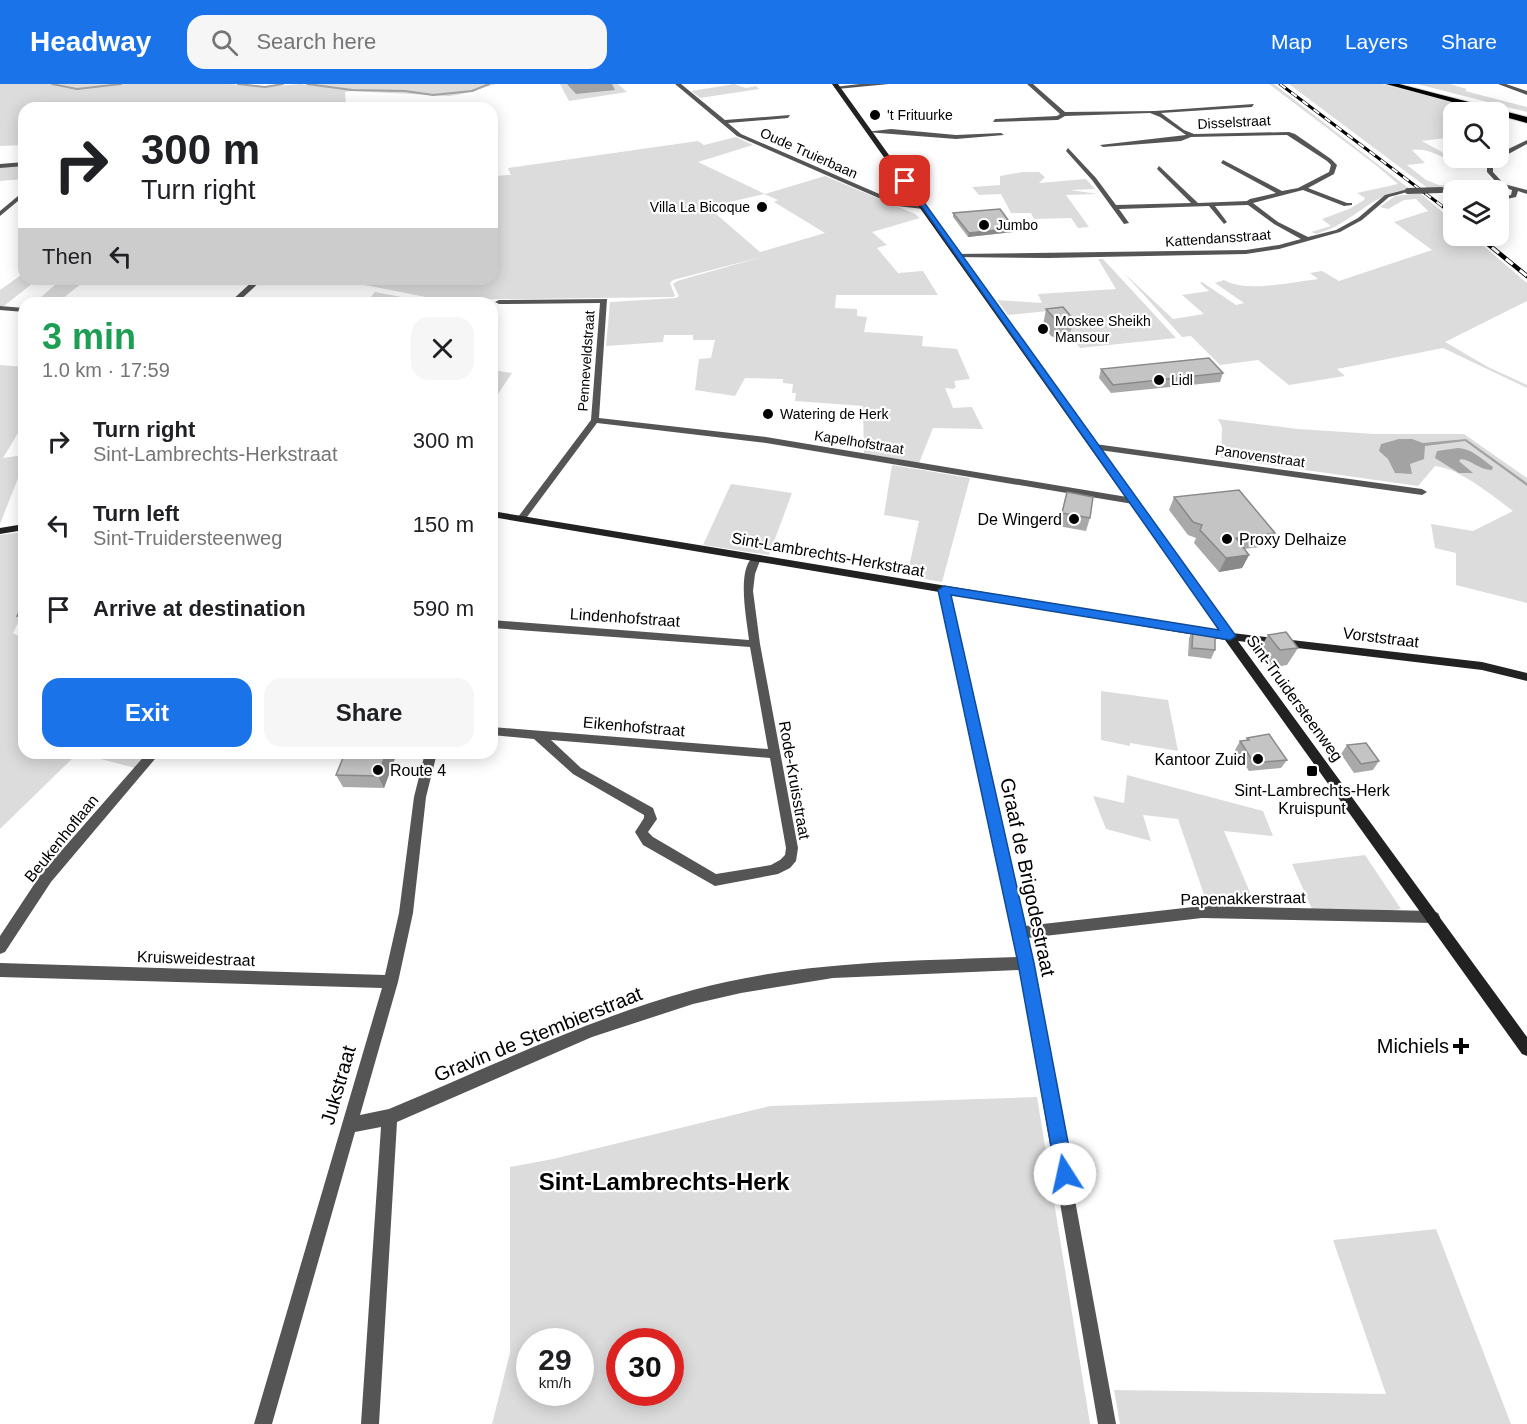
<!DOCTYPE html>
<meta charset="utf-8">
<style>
body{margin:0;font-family:Arial,sans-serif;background:#f6f6f6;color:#202124;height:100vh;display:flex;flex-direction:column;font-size:22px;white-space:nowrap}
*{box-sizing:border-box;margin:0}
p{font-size:20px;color:#757577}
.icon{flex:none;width:33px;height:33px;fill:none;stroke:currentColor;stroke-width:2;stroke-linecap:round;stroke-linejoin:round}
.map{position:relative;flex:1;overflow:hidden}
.sheet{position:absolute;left:18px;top:213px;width:480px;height:462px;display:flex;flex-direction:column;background:#fff;border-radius:18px;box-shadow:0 3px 15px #0003}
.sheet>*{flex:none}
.banner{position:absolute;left:18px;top:18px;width:480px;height:183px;border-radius:18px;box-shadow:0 3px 15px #0003;background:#fff;color:#202124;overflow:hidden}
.tools{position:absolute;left:1443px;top:18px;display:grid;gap:12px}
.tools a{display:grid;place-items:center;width:66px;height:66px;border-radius:12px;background:#fff;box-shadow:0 3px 15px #0003;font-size:30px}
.speed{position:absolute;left:516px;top:1244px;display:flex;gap:12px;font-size:30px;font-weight:700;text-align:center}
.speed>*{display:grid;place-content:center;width:78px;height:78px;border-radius:50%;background:#fff;box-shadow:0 3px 15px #0003;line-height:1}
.speed small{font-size:15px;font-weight:400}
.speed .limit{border:9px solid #d22;background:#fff;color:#111}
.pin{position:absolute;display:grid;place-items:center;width:51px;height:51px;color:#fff;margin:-26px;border-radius:12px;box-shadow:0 3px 9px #0006}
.me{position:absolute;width:66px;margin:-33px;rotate:350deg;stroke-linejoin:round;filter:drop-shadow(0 0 4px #0008)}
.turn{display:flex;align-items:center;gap:21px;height:126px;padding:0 24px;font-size:27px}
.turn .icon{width:78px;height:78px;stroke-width:2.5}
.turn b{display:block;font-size:42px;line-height:51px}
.then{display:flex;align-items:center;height:57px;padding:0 24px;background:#0003;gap:12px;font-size:22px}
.round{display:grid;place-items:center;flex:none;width:63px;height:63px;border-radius:18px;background:#f6f6f6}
.summary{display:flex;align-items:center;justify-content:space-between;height:102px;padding:0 24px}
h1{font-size:36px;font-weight:600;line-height:45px;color:#1e9e55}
.button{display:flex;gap:12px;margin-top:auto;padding:12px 24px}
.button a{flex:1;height:69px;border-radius:18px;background:#1a73e8;color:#fff;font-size:24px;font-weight:600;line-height:69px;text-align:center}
.button a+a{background:#f6f6f6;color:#202124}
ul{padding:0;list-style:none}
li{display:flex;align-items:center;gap:18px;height:84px;padding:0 24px}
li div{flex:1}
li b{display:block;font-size:22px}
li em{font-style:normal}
header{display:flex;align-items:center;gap:36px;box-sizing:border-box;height:84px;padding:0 30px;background:#1a73e8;color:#fff}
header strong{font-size:28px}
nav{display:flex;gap:33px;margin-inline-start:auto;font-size:21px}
.search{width:420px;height:54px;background:#f6f6f6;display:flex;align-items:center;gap:15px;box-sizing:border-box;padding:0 21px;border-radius:18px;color:#757577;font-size:22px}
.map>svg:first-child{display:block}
</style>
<header>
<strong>Headway</strong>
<div class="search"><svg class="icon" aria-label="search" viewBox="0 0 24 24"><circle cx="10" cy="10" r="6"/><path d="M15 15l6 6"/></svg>Search here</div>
<nav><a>Map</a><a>Layers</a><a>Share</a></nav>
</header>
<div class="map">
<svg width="1527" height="1340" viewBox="0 0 1527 1340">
<rect width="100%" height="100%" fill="#fff"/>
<path fill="#dcdcdc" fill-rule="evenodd" d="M0,0H230L265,3L300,0L344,5L313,0H496L462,10L449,12L351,7L345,8L346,24H24V61L0,62Z
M560,0H618L627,8L569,17Z
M734,0L746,4L756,2L759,5L700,14L691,7Z
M1269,0H1274L1411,106C1373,106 1354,140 1316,150L1311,148L1331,142L1322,135L1349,125L1364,116L1365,114L1357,109L1398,100L1377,82Z
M1289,0H1382L1488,28H1454L1453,43L1445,47L1453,51V53L1422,57L1462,79C1444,77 1430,63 1412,66L1425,79L1407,81L1426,96L1439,101L1474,102L1429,105Z
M1417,0H1450L1467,5L1465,7L1527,23V28Z
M736,53L753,61L698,78L765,110L825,92L915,130L920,134L872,148L887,161L877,164L898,189L923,187L938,211H836L835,224L857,225V232L867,233L864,248L923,252L922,262L957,265L970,295L954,297L956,303L953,305L945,304L953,324L972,323L983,345L933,344L919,379L864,369L863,322L795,317L796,309H792L793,300L783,299V295L745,294L735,312L695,306L699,275L711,274L715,256H693V251H664L663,258L606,262L610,218L676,214L679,212L673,200L677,197L765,172L673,196L670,199L675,212L673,213L441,216L334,195H492V92L511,91L508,84L698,57L704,61ZM764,110L778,116L774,118L825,149L760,168L708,123Z
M24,81V100H19L23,95L0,97V83Z
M1023,88H1039L1045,93L1039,99L1086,95L1095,105L1070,106L1098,110L1066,111L1089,143L1078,144L1071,134L1034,135L1031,129H1011L1001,110L979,111L972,103L1000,101V92Z
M1420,109L1453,137L1454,152H1472L1527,199V217L1445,258L1488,283L1527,301V304L1443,264L1337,285L1345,292L1289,301L1258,276L1220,281L1191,252L1182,253L1123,188L1173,235L1204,230L1182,211L1209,207L1200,199L1202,198L1236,221L1244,219L1215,199L1224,196C1246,209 1292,198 1318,195L1310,189L1322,187L1339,197L1432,166L1394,138L1428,127L1416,115L1404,116L1388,125L1380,123L1395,112Z
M1098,175H1103L1176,254L1080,264L1061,239L1048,227L1008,231L997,216L1042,219L1038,210L1116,205Z
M24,189V195H38L4,222H0V206Z
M62,195H87L57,219H34Z
M375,208L434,219H366Z
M0,281L24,283V339L3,374L24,371V379L0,440Z
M492,286L512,289L492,319Z
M1218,335L1298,345L1375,350H1464L1527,394V519L1456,501V469L1435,464L1431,440L1473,447L1513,427C1493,412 1459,384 1435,382L1418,402L1221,374L1222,343Z
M892,381L970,394L942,498L907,492L919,437L884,431Z
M731,400L792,409L769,471L703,461Z
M24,448V527L13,549L24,555V669H148L135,684L78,669L0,745V451Z
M1101,607L1168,616L1178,667L1130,659V662L1101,656Z
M1127,691L1263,727L1273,752L1224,747L1254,818L1208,822L1178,735L1143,731L1151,757L1106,745L1093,712L1124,719Z
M1365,771L1401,825L1395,826L1312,825L1292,780Z
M1037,1013L1090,1340H492L510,1269V1083L553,1075L770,1022ZM530,1257H580V1308H530ZM620,1257H670V1308H620Z
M1436,1145L1511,1340H1120L1114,1306L1386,1310L1333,1156Z"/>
<path fill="#a3a3a3" d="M567,0H612L615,6L576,10Z
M1399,355H1412L1423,359L1466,355L1527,399V402L1465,357L1425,362L1424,375L1410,380L1412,390L1395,389L1388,375L1379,367L1381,360Z
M1458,364C1473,365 1481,375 1493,383L1492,386C1479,386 1472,376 1461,375L1459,377L1473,389H1459L1435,374L1437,367Z"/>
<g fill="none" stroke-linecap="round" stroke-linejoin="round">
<path stroke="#a3a3a3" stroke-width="2" d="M52,0L77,5L121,0
M238,0L265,3L283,0
M307,0L352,6L405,7L433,11L472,7L489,0"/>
<defs>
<path id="highway" d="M1386,0H1399L1527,33V39L1498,31V28H1489Z"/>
</defs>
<use href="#highway" stroke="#dbdbdb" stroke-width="2"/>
<path fill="#555" fill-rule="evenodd" d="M675,0H681L725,36L790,31L788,34L728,39L741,50L900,119L926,123L923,125L897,122L737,52Z
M860,0H889L837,5L834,3Z
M1027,0H1033L1065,28L1155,27L1254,20L1252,23L1161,29L1184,46L1194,50L1289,48L1295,50L1331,75L1337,81L1334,90L1308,104L1347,119H1352V121L1344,122L1303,106L1253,119L1278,138L1308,153L1336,146L1358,134L1385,111L1408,105L1411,107L1389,113L1362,136L1340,148L1279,165L1246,170L1049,174L955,173V171L957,170L1246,166L1279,161L1301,155L1274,140L1248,121L1215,122L1227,138L1224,140L1209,122L1119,125L1129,139L1124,140L1092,96L1066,67L1068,64L1096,94L1116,121L1191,119L1157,85L1159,82L1198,119L1247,117L1250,115L1276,109L1221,79L1223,76L1282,107L1298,104L1329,88L1331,81L1327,77L1287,51L1191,53L1181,57L1103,63L1100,61L1186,51L1160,33L1150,29L1065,32L1058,36L993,38L995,35L1057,32L1060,30Z
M1498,0H1506L1527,7V11Z
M891,45L956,51L1001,49L1004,51L956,55L866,48Z
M1527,56V60L1501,74L1493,82V88L1504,100L1527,106V110L1518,107L1516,113L1498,117V113L1511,111L1512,106L1502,103L1489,106L1441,108L1438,106L1441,104L1498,100L1487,88V81L1495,74H1498V70Z
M24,78V82L0,84V80Z
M24,107V112L0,132V127Z
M255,195H263L237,219H229Z
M607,215L599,334L766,353L1133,414L1138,417L1133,420L766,359L597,339L524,437H518V433L591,336L600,219L499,220L495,218L499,216Z
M0,222L24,224V228L0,226Z
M1095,360L1422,405L1427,408L1422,411L1092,365V361Z
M756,471L761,474L755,490L753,507L760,560L798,764L796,777L790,784L778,790L715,802L643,761L635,748L644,734V731L573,690L534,655L492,651V643L768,665L750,563L492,544V536L749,556C747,536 735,481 756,471ZM551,656L770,674L786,764L785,771L780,776L771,781L716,790L653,753L648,748L657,735L653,724L581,684Z
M943,503L948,506L1025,842L1202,822L1433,827L1438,829L1440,833L1438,837L1433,839L1202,834L1027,854L1116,1340H1098L1020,886L833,894L741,909L693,920L592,953L397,1038L379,1340H361L381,1043L355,1048L272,1340H254L382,904L0,893V879L385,891L399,829L414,713L425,669H437L426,713L413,829L398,898L360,1031L389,1025C489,983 588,935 693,906C799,877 909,877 1018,873L938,506Z
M147,669H160L51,798L5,868L0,870V852L41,790Z"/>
<path fill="#222" fill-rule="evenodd" d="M832,0H838L1232,549L1482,578L1527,589V597L1482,586L1238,557L1527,953V972L1522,970L1225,556L492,433V427L1220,547Z
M24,440V446L0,450V444Z"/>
<use href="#highway" fill="#000" fill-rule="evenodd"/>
<defs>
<path id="rail-far1" d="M1280,0L1454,131"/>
<path id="rail" d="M1478,152L1527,192"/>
</defs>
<use href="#rail-far1" stroke="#000" stroke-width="3"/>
<use href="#rail" stroke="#000" stroke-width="4.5"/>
<use href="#rail-far1" stroke="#fff" stroke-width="2" stroke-dasharray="7" stroke-linecap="butt"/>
<use href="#rail" stroke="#fff" stroke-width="3" stroke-dasharray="9" stroke-linecap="butt"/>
<path stroke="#555" stroke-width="6" d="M1408,107L1441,106"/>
</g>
<path fill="#a9a9a9" d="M953,129L1014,144L1013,148L968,153L953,133Z
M1046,225L1074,236L1069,253L1056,254L1051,252L1043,241Z
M1101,285L1223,289L1220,298L1111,309L1099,294Z
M1067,408L1090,434L1086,447L1058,442Z
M1174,413L1275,449L1268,462L1244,465L1249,471L1242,484L1219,488L1194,459L1196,454L1188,451L1169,426Z
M24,519V541L17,532Z
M1193,545L1215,566L1211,575L1188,572L1189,554Z
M1268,551L1298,564L1287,581L1270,584L1258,568Z
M1247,654L1287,676L1281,684L1249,687L1235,666L1240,657H1246Z
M1347,661L1379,677L1373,686L1354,689L1341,670Z
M397,669L384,704L343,703L336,691Z"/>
<path fill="#898989" d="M1014,144L1013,148L968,153L969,149Z
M1249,471L1242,484L1219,488L1226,474Z
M386,669H397L384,704L378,692Z"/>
<path fill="#c4c4c4" stroke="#898989" stroke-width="1.5" d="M1000,125L1014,144L969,149L953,129Z
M1063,223L1074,236L1060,237L1055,235L1046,225Z
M1209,274L1223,289L1113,301L1101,285Z
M1239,406L1275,449L1236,454L1249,471L1226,474L1200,446L1202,441L1193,438L1174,413Z
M1067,408L1093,413L1090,434L1062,429Z
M24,519V532H17Z
M1193,545L1215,549V566L1192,564Z
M1286,548L1298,564L1280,566L1268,551Z
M1269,650L1287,676L1254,679L1240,657L1249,656L1247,654Z
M1366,659L1379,677L1361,680L1347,661Z
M345,669H386L378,692L336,691Z"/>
<path fill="#1a73e8" stroke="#114b97" stroke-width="1.5" d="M903,96H908L1236,552L1230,556L951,511L1034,879L1074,1090L1071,1097L1065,1100L1058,1097L1056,1090L1018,879L938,506L944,502L1219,546Z"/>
<g fill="#000" stroke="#fff" stroke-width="2">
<circle cx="875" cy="31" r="6"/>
<circle cx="762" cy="123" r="6"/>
<circle cx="984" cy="141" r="6"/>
<circle cx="1043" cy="245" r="6"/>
<circle cx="1159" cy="296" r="6"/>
<circle cx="768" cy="330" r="6"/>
<circle cx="1074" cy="435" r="6"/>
<circle cx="1227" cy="455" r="6"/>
<circle cx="1258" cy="675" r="6"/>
<circle cx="378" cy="686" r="6"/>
<rect x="1306" y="681" width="12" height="12" rx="3"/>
<path d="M1458 953h6v6h6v6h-6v6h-6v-6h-6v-6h6z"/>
</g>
<g text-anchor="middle" stroke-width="4.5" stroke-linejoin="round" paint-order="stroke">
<g font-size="14" fill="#000" stroke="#fff" text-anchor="start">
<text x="887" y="36">'t Frituurke</text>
<text x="750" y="128" text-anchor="end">Villa La Bicoque</text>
<text x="996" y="146">Jumbo</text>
<text x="1055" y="242">Moskee Sheikh<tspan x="1055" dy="16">Mansour</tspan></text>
<text x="1171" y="301">Lidl</text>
<text x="780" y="335">Watering de Herk</text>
</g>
<g font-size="14" fill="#000" stroke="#fff">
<text transform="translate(1234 38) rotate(-3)" y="5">Disselstraat</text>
<text transform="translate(809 69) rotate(24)" y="5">Oude Truierbaan</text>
<text transform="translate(1218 154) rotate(-4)" y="5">Kattendansstraat</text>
<text transform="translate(586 277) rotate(-86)" y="5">Penneveldstraat</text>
<text transform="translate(859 358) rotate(9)" y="5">Kapelhofstraat</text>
<text transform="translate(1260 372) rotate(8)" y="5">Panovenstraat</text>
</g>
<g font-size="16" fill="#000" stroke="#fff" text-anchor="end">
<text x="1062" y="441">De Wingerd</text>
<text x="1239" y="461" text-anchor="start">Proxy Delhaize</text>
<text x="1246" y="681">Kantoor Zuid</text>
<text x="390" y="692" text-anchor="start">Route 4</text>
<text x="1312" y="712" text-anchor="middle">Sint-Lambrechts-Herk<tspan x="1312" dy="18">Kruispunt</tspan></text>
</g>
<g font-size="16" fill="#000" stroke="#fff">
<text transform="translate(828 470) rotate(10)" y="6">Sint-Lambrechts-Herkstraat</text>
<text transform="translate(625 533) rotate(4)" y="6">Lindenhofstraat</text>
<text transform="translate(1381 553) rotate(7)" y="6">Vorststraat</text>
<text transform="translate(1295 614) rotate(54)" y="6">Sint-Truidersteenweg</text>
<text transform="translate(634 642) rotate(5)" y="6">Eikenhofstraat</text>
<text transform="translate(795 696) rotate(80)" y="6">Rode-Kruisstraat</text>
<text transform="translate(61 754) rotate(-51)" y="6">Beukenhoflaan</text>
<text transform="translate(1243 814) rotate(-1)" y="6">Papenakkerstraat</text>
<text transform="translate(196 874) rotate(2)" y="6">Kruisweidestraat</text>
</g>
<g font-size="20" fill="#000" stroke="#fff">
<text transform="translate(1028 793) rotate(78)" y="7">Graaf de Brigodestraat</text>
<text transform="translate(538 950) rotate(-22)" y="7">Gravin de Stembierstraat</text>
<text transform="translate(338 1001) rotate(-74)" y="7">Jukstraat</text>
</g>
<g font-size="20" fill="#000" stroke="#fff" text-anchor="end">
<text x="1449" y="969">Michiels</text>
</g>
<g font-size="24" font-weight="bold" fill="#000" stroke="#fff">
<text x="664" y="1106">Sint-Lambrechts-Herk</text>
</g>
</g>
</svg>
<div class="tools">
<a><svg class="icon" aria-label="search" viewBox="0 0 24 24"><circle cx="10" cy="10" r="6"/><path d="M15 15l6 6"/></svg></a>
<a><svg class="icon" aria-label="layers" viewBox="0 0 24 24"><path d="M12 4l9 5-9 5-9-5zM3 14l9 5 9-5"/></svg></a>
</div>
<div class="speed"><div>29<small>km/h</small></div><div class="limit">30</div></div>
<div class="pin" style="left:905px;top:97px;background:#d93025"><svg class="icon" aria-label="arrive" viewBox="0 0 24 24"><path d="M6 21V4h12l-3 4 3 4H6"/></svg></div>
<svg class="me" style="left:1065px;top:1090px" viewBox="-20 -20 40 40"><circle r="19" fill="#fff"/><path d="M0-13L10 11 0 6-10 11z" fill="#1a73e8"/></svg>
<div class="banner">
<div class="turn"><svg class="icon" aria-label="right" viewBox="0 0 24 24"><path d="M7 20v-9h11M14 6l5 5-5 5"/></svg><div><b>300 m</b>Turn right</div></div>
<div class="then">Then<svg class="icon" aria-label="left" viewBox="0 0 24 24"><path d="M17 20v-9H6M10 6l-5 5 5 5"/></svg></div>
</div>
<section class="sheet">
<div class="summary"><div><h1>3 min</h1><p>1.0 km · 17:59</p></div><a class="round"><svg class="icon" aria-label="close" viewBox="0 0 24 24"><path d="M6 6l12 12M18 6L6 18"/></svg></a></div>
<ul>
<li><svg class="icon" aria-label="right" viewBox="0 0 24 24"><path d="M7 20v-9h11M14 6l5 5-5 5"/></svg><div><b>Turn right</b><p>Sint-Lambrechts-Herkstraat</p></div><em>300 m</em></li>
<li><svg class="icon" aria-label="left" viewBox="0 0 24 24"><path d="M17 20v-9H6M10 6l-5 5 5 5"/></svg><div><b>Turn left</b><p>Sint-Truidersteenweg</p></div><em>150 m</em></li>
<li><svg class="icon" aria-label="arrive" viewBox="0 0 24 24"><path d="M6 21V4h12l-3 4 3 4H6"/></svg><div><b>Arrive at destination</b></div><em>590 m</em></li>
</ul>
<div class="button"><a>Exit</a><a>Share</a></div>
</section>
</div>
